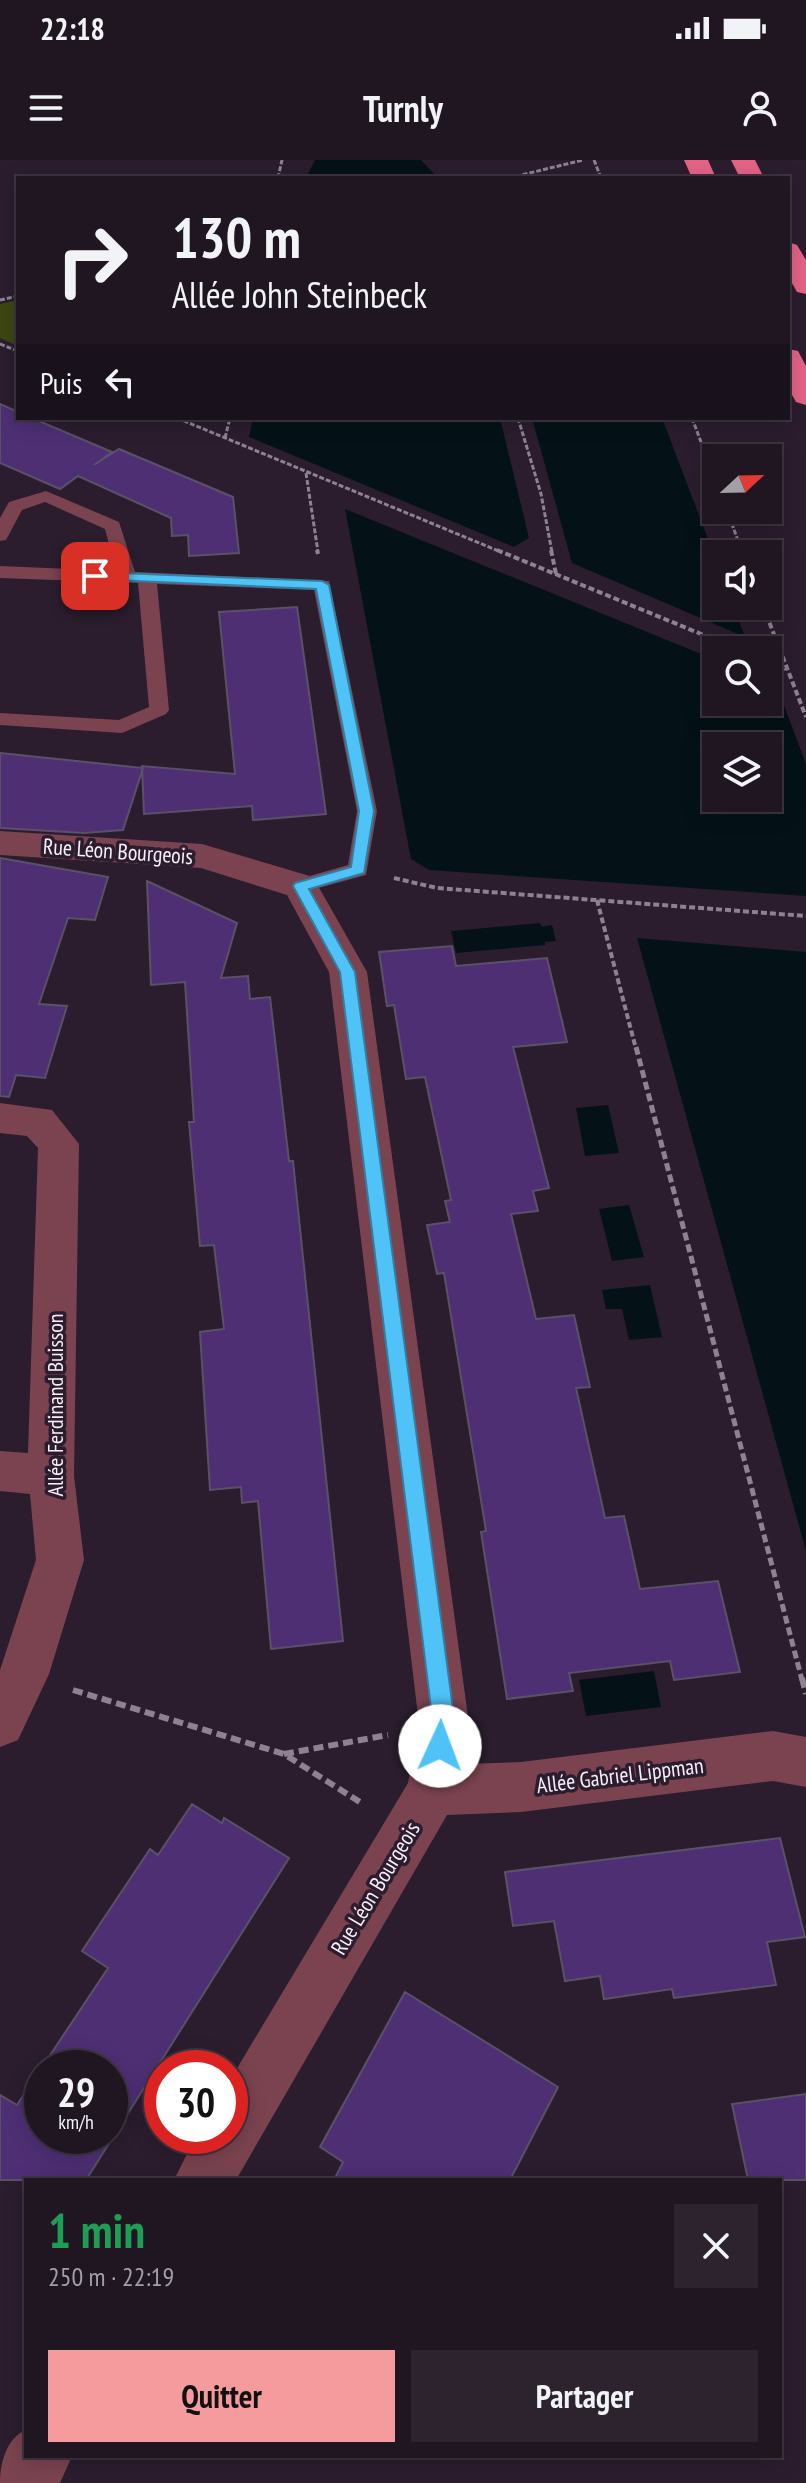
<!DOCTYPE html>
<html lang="fr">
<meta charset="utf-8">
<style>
body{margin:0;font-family:"PT Sans Narrow",sans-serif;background:#2d232f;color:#f1f3f6;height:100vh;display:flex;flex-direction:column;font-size:30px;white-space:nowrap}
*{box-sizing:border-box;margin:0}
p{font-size:26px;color:#a29fa5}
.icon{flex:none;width:44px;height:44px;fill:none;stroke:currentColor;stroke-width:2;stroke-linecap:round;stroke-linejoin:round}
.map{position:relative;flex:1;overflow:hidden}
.side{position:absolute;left:24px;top:2018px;width:758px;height:280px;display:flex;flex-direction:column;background:#201622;border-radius:0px;box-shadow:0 4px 20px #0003,0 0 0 2px #3d3540}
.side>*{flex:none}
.guide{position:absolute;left:16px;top:16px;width:774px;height:244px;border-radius:0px;box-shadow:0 4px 20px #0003,0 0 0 2px #3d3540;background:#201622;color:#f1f3f6;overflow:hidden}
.needle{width:52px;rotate:68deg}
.buttons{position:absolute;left:702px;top:284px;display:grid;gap:16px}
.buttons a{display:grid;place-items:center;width:80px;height:80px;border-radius:0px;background:#201622;box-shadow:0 4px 20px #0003,0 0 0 2px #3d3540;font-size:40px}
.speed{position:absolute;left:24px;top:1890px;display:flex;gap:16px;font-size:40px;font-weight:700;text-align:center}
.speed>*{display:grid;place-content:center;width:104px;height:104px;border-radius:50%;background:#201622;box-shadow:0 4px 20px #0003,0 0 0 2px #3d3540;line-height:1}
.speed small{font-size:20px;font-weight:400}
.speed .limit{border:12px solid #d22;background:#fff;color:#111}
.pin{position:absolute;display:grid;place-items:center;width:68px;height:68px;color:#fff;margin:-34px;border-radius:16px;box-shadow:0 4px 12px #0006}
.me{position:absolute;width:88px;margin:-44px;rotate:2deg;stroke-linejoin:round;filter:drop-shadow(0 0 6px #0008)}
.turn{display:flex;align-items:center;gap:28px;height:168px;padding:0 24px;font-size:36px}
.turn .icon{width:104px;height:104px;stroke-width:2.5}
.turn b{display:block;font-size:56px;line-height:68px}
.then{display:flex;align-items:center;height:76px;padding:0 24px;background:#0003;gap:16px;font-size:30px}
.round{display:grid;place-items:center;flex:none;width:84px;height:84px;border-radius:0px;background:#2d232f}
.overview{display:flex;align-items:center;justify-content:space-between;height:136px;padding:0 24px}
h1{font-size:48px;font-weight:600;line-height:60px;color:#1e9e55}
.button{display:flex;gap:16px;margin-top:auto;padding:16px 24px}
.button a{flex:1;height:92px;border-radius:0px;background:#f59b9d;color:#111;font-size:32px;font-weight:600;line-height:92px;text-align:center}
.button a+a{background:#2d232f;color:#f1f3f6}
.status{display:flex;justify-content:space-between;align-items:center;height:56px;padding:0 40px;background:#201622;direction:ltr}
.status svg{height:22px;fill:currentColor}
header{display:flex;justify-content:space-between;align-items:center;height:104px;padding:0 24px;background:#201622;font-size:36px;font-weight:600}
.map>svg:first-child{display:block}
</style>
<div class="status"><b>22:18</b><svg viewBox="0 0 49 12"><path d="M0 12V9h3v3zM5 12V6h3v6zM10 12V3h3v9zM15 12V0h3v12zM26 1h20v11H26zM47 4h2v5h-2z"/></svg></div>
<header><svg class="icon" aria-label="menu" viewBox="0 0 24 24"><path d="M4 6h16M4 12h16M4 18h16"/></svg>Turnly<svg class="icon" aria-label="person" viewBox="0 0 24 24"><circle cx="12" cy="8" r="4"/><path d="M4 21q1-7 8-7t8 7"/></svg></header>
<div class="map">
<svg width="806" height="2323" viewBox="0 0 806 2323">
<rect width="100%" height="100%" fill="#2b1d2e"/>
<path fill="#3d4714" d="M18,140V186L0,178V144Z"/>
<path fill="#041217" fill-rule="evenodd" d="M315,0H421L438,18H306Z
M253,258H500L529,378L514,387L249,277Z
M532,258H662L716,400V446H733L745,477L572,403Z
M345,349L716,500V542H768V521L776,524L806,604V736L429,710L411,699ZM716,586H768V638H716Z
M540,763L542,767L552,765L556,781L545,782V785L456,793L451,771Z
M637,778L806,792V1391Z
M608,945L619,993L585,996L576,948Z
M629,1045L644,1097L612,1101L599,1049Z
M650,1125L662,1177L629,1180L622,1149H606L602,1130Z
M654,1511L661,1547L586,1556L579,1520Z"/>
<path fill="#4e2f74" stroke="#5a5168" stroke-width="2" fill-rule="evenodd" d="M0,244L18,252V258H32L112,292L94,305L119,289L233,337L239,393L189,396L188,375L172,376L171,358L78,316L60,329L0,303Z
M297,447L326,654L253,660L252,646L144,654L142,606L235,614L219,452Z
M0,593L143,608L123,670L84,673L0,668Z
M0,698L108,717L95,760L68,758L39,844L67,846L45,918L16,915L9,937L0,936Z
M147,721L237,763L221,818L248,816L250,839L270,837L289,1001H293L343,1481L271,1489L258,1341L242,1343L241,1327L210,1330L200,1172L224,1169L214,1085L200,1086L189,962H194L185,822L151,825Z
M452,786L456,806L547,798L567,882L513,887L549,1028L533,1031L538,1051L511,1054L536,1159L574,1155L590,1227L576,1228L605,1358L624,1356L640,1429L718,1421L740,1512L674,1520L670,1501L569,1513L573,1531L507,1539L481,1372L486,1371L444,1113L437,1114L427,1065L450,1062L445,1041L451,1040L425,917L406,919L394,845L387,846L379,792Z
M192,1644L222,1663L224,1658L289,1698L86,2020H0V1935L17,1945L108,1808L82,1791L150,1689L158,1695ZM42,1908H110V1976H42Z
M780,1678L805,1777L767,1782L776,1825L674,1838L672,1829L604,1839L600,1816L565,1821L554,1761L513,1766L505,1712Z
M405,1832L558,1927L510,2020H334L343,2002L320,1987Z
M806,1934V2020H748L732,1944Z"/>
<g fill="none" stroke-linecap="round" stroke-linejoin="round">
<path stroke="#8e8291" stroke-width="3" stroke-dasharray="5 2" stroke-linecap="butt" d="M594,0L601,18
M278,18L282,0
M509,18L583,0
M0,140L18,136
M0,184L18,191
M177,258L501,392
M518,258L541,334L552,392
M692,258L716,322
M225,278L230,258
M306,313L318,392
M727,350L742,392"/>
<path stroke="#8e8291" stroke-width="4" stroke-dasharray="6 3" stroke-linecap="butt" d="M317,390L318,394
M497,390L740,490
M551,390L556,414
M741,390L743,394
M763,446L806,557
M768,501L786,509
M394,718L437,728L806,756
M597,740L636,889"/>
<path stroke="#8e8291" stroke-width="5" stroke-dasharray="8 4" stroke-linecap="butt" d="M636,887L802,1520"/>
<path stroke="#8e8291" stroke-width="6" stroke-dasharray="10 5" stroke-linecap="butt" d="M802,1518L806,1534
M73,1530L284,1594L363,1644
M284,1594L388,1575"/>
<path fill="#7b4350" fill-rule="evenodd" d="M46,331L119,362L135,412L329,421L377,651L366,715L300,733L289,726L292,721L348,705L357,651L314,430L157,424L169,550L166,554L122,573L0,565V553L119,560L149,547L138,423L0,418V406L116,411L105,369L45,342L22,350L6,380L0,381V358L9,342Z"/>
<path fill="#7b4350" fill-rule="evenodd" d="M0,671L202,684L313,717L367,812L469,1564L463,1604L521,1602L773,1571L806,1577V1627L773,1621L521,1652L447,1655L236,2020H174L196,1976H230V1920L408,1623L419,1564L329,812L287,735L201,708L0,695Z
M0,943L52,950L79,984L74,1316L84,1400L49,1514L18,1580L0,1587V1510L36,1400L30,1334L0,1331V1291L28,1293L38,988L27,976L0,973Z
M26,2270V2296H72L60,2323H0C0,2304 6,2278 26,2270Z"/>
<path fill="#e46386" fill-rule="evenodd" d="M684,0H708L716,18H692Z
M731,0H755L764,18H740Z
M788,82L797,85L806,100V134L797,132L788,116Z
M788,189L798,191L806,206V245L796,242L788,228Z"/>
</g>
<path fill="#4fc3f7" stroke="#337fa1" stroke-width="2" d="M95,412L322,421L329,425L374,651L364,713L309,729L355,812L455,1564L448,1593L440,1596L433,1593L430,1586L433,1564L340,812L293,726L295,723L351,707L359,651L316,429L90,419L89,416Z"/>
<g text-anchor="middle" stroke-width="7" stroke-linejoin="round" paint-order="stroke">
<g font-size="22" fill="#f8eefa" stroke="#2b1d2e">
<text transform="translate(118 691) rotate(4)" y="8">Rue Léon Bourgeois</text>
<text transform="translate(55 1245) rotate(-90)" y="8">Allée Ferdinand Buisson</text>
<text transform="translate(620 1615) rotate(-7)" y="8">Allée Gabriel Lippman</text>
<text transform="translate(375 1728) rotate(-59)" y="8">Rue Léon Bourgeois</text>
</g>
</g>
</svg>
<div class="buttons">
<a><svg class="needle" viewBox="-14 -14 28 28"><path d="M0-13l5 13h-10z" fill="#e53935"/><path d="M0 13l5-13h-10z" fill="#a29fa5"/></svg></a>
<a><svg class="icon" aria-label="sound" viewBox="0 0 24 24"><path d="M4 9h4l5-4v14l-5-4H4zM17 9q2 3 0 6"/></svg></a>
<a><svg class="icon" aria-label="search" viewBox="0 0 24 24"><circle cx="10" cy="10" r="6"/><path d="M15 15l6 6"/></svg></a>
<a><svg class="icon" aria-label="layers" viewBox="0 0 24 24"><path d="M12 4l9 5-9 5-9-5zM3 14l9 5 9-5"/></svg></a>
</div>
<div class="speed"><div>29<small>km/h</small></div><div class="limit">30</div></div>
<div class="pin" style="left:95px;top:416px;background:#d93025"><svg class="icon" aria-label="arrive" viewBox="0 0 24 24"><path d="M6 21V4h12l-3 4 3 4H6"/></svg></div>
<svg class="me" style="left:440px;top:1586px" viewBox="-20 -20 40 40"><circle r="19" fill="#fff"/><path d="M0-13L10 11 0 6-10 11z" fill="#4fc3f7"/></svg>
<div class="guide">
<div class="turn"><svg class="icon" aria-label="right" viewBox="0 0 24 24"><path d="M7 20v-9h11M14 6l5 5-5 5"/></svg><div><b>130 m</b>Allée John Steinbeck</div></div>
<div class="then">Puis<svg class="icon" aria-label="left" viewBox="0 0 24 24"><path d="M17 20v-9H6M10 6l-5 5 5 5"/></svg></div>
</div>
<section class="side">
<div class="overview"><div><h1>1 min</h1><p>250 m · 22:19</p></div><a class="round"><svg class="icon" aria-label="close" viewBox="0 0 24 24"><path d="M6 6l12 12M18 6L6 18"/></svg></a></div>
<div class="button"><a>Quitter</a><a>Partager</a></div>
</section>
</div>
